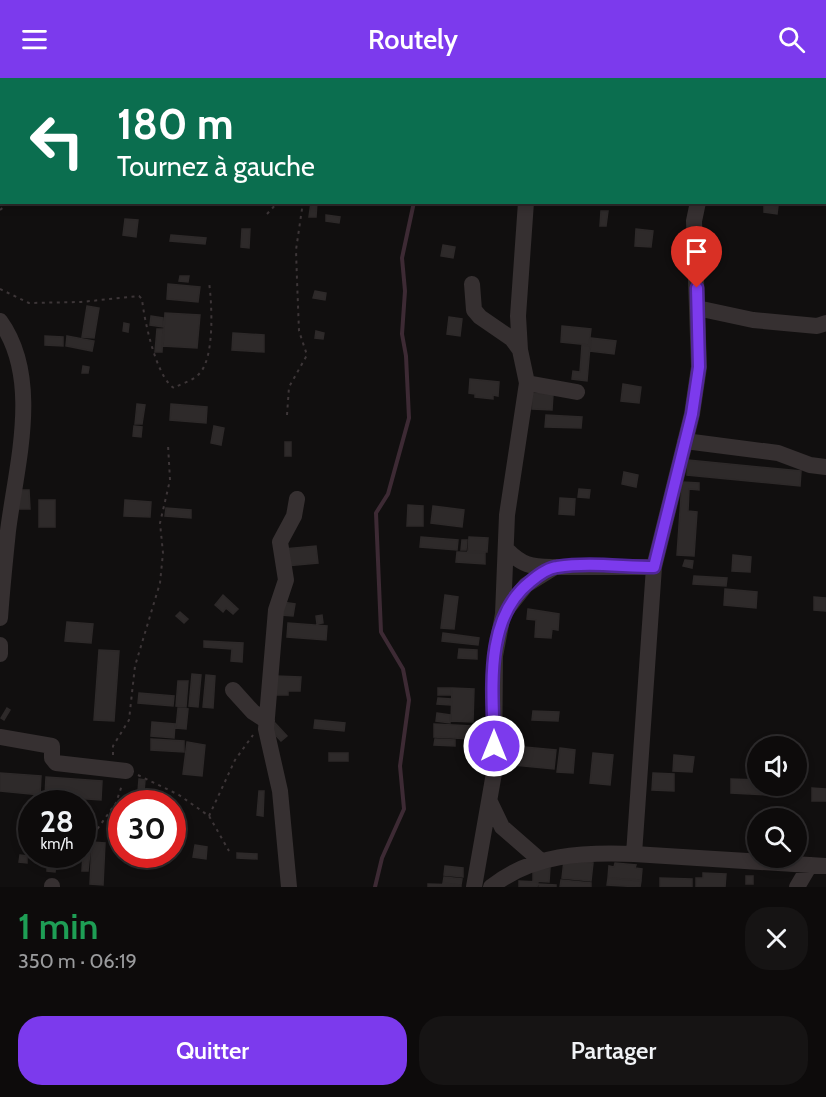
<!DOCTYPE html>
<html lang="fr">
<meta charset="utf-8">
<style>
body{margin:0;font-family:Cabin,sans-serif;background:#161414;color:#f1f3f6;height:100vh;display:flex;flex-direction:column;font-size:22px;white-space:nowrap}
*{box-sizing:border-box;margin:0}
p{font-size:20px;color:#9a9b9d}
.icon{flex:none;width:33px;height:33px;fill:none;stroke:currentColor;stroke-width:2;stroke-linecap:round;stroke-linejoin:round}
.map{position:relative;height:809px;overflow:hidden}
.drawer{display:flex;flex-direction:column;background:#0d0b0b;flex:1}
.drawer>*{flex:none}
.guide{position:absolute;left:0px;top:0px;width:826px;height:126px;box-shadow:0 3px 9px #0003,0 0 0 2px #2d2b2c;background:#0b6e4f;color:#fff;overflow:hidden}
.fabs{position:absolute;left:747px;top:658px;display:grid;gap:12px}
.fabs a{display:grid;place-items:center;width:60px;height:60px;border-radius:50%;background:#0d0b0b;box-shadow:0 3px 9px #0003,0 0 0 2px #2d2b2c;font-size:30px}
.speed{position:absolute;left:18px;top:712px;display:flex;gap:12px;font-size:30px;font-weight:700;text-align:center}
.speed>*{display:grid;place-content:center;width:78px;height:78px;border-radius:50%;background:#0d0b0b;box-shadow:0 3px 9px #0003,0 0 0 2px #2d2b2c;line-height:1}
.speed small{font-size:15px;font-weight:400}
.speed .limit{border:9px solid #d22;background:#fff;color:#111}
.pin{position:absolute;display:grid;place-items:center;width:51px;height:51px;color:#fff;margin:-62px -26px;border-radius:50% 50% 50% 0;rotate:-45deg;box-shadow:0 0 6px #0007}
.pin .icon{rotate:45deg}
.me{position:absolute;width:66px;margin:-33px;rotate:0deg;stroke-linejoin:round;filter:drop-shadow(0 0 4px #0008)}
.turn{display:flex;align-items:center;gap:21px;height:126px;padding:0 18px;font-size:27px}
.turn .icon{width:78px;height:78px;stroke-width:2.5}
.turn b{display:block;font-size:42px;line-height:51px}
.round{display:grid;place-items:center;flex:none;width:63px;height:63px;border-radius:24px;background:#161414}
.summary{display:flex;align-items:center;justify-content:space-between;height:102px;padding:0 18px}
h1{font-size:36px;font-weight:600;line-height:45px;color:#1e9e55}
.button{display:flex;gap:12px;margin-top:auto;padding:12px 18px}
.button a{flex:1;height:69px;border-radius:24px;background:#7c3aed;color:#fff;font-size:24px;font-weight:600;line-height:69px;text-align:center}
.button a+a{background:#161414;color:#f1f3f6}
header{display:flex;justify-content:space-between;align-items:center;height:78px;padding:0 18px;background:#7c3aed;color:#fff;font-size:27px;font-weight:600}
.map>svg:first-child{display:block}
</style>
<header><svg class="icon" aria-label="menu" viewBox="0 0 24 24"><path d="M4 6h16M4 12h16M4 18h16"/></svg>Routely<svg class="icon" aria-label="search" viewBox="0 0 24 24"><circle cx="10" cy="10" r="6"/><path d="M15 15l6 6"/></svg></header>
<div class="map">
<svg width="826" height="809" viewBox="0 0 826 809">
<rect width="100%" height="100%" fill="#110f0f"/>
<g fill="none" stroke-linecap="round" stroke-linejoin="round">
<path stroke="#3d2a34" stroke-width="4" d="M440,2L441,0
M375,809L382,780L404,731L400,688L409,622L403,591L381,554L376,435L388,416L409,340L406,278L402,256L405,213L402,180L414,124"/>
</g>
<path fill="#2e2a2a" stroke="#2d2929" stroke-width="1.5" d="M311,124H317L316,139H309Z
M764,126L778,128L777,136L764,134Z
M601,133H608L606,148H600Z
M326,137L340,139L339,145L326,143Z
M125,141L138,142L136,159L123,157Z
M242,151H250L249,170L241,169Z
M636,151L653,153L651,169L635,168Z
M171,157L206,160L205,166L170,163Z
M443,167L455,169L453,180L441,178Z
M180,198H189L188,204L179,203Z
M168,206L200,209L198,224L167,221Z
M315,213L326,215L325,222L313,220Z
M87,228L99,230L94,260L82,259Z
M165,235L200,237L197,270L163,268Z
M151,238L163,240V249L150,247Z
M449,239L462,241L460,258L447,256Z
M124,245L129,246L128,254L123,253Z
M562,248L591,251L589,267L561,264Z
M157,251H163L162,274H155Z
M316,253L324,255L323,261L315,260Z
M233,255L264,257V274L232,272Z
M45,258L63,259V268L45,267Z
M67,258L94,263L92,273L66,268Z
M591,260L616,263L614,276L590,273Z
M582,267L590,268L587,303L572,301L573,293L580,294Z
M83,288L89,289L88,295H82Z
M470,301L499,304L498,318L493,317V321L475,319V316L469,315Z
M623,306L641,309L639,325L621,323Z
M532,315L553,316L552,332L532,331Z
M137,326L145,327L142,346H135Z
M171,326L207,329L206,345L170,342Z
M546,337L582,339L581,350L545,349Z
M134,348L142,349L141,359L133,358Z
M214,348L224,350L221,367L211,365Z
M285,364H291V378H285Z
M688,382L801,393L800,408L687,397Z
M624,394L638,397L636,409L622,406Z
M682,404L699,405V412L689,411L688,433L697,434L694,478L677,477Z
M579,411L590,412L589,420L578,419Z
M19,412H29L30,431H19Z
M560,420L575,421L574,437L559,436Z
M39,422H55V449H39Z
M125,422L151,424L150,439L124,438Z
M408,427L423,428V448H407Z
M433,428L464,432L462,449L431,445Z
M166,430L191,432V440L165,438Z
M421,459L458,462L457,472L420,469Z
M469,459L488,460L487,474L468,473Z
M462,462H467L466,472H461Z
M316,468L318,485L286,488L284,471Z
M457,474L485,475V486L456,484Z
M733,477L751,479L750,494L732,493Z
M685,482L693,483L692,490L683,488Z
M694,498L727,500L726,508L693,506Z
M725,511L757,514L756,530L724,527Z
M223,517L238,531L233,536L226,530L223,534L215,527Z
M445,517L458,519L454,551L441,550Z
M814,519L826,520V533L814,532Z
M282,524L295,526L293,538L281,537Z
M528,531L559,536L558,552L552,551L551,560L535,559L536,542L527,541Z
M180,534L188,541L184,545L176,538Z
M322,537L323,545L317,546L316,538Z
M67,544L93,546L91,565L65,563Z
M288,545L327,548L326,562L287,559Z
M443,555L479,560L478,567L442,563Z
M204,563L243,565L242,584L231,583L232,571L204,569Z
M459,571L477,572V581L458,580Z
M99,572L119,573L114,643L94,642Z
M192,596L201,597L198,629L189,628Z
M206,597L215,598L213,630L203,629Z
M276,598L301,599L300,613H288V617H275Z
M178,603H188L186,629L176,628Z
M438,610H451V617H438Z
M452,610L474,611L473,644L451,643Z
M139,615L174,618L173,628L138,625Z
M438,620L451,621L450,627L437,626Z
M7,630L10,632L4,642L1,640Z
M178,630L188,631L186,651L176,650Z
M533,633L559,634L558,643L532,642Z
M437,635L450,637V645L436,643Z
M315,642L345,645L344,653L314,650Z
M152,644L175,646L174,660L151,658Z
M275,645L287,658L281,663L269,650Z
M434,646L472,648V661L434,659Z
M151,661L184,663V674L151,672Z
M435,661L455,662V668L434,667Z
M187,664L205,667L202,698L183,696Z
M504,667L556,672L554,691L502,686Z
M560,670L575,672L573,695L557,694Z
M329,675H348V683H329Z
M593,675L613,677L610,707L590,705Z
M674,677L694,679L692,694L673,693Z
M0,695L41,698L40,717L0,713Z
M653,695L674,696V713L652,712Z
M46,699L102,703L101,722L45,718Z
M139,701L145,702L143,726H137Z
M731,701L758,702V708H769V717L731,715Z
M812,710L826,711V723H812Z
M259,713H264L263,738L257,737Z
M28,745L32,749L28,755L23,750Z
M92,764L105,765L103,807L90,806Z
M195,767L207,769L206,781L193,779Z
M83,773L90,774L88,793H82Z
M237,775L257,776V781L237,780Z
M20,777L27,778V785L19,784Z
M48,777H57L55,794L47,793Z
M564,782L593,785L591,803L562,800Z
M615,785L636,787L635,790L642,791L641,802L608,800L609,788L614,789Z
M445,788L463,790V799L444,797Z
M533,789L550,790L549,804L533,803Z
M703,795L726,796L725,809H696V800H703Z
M746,798H753V806H746Z
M444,799L462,801L461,807L443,805Z
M608,800L641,803L640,809L607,807Z
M660,800L692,801V809H660Z
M561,802L591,805V809H560Z
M519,803L538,804L537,809H519Z
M428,806L461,807V809H428Z
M539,806L556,807V809H539Z"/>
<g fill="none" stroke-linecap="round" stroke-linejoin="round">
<path stroke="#3d3638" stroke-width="2" stroke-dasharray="3 4.5" stroke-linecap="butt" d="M108,0L111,2
M60,2V0
M79,2L83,0
M310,2V0
M0,87L2,88
M0,132L10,124
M267,136L278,124
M0,211L29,225L81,224L139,218L142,221C144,241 156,299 174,310C182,305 193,303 199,296C215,280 212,226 209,204
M287,337L289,309L307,277L299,253L297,202L296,172L303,124
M113,677V668L129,642L135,588L160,505L163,475L160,445L170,402L168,367
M138,697L179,717L209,738L229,773
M209,738L235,682L253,657
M93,757L116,725L122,707"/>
<path stroke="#363031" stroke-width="16" d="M596,0L597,2
M741,0V2
M761,2L762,0
M698,124L694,143L699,289L692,336L654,489L634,776L826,788
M472,206L474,232L480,239L512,261L520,272L527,305L507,437L503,536L495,578L494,695L474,809
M697,230L753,242L817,248L826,245
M0,243C42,301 16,388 8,453C5,482 2,511 0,540
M520,272L518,238L526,124
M527,305L577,314
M685,363L778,375L810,387L826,389
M507,472C522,487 531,489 551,489
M503,536L526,507L555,489H654
M0,567V576
M233,612L253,634L267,643
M0,659L52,668V680L56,685L126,693
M490,724L502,749L541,783
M52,808V809
M289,809L280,713L266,651L276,532L286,502L280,464L294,438L297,421
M491,809C532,776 583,774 634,776
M797,809L810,787"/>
</g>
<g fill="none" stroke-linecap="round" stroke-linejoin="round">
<defs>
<path id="route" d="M494,668C493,615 483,541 530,504C537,498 547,490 557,489C589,484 623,489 654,489L692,336L699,289L697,210"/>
</defs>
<use href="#route" stroke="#51269a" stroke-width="15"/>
<use href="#route" stroke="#7c3aed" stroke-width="10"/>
</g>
</svg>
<div class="fabs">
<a><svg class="icon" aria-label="sound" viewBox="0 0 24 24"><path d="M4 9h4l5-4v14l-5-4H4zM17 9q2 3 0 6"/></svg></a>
<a><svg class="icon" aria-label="search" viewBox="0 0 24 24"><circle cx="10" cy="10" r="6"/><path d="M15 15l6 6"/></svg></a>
</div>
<div class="speed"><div>28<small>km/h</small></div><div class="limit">30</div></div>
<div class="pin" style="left:697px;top:210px;background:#d93025"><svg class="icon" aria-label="arrive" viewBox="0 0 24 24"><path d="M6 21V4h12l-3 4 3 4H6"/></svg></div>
<svg class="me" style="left:494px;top:668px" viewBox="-20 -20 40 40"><circle r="17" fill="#7c3aed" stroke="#fff" stroke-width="3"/><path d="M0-11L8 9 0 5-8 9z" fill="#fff"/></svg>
<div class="guide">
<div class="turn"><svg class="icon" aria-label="left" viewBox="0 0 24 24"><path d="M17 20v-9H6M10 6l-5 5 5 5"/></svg><div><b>180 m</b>Tournez à gauche</div></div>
</div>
</div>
<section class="drawer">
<div class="summary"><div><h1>1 min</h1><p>350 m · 06:19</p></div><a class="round"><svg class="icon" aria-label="close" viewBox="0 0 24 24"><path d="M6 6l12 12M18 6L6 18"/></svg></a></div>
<div class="button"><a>Quitter</a><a>Partager</a></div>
</section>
